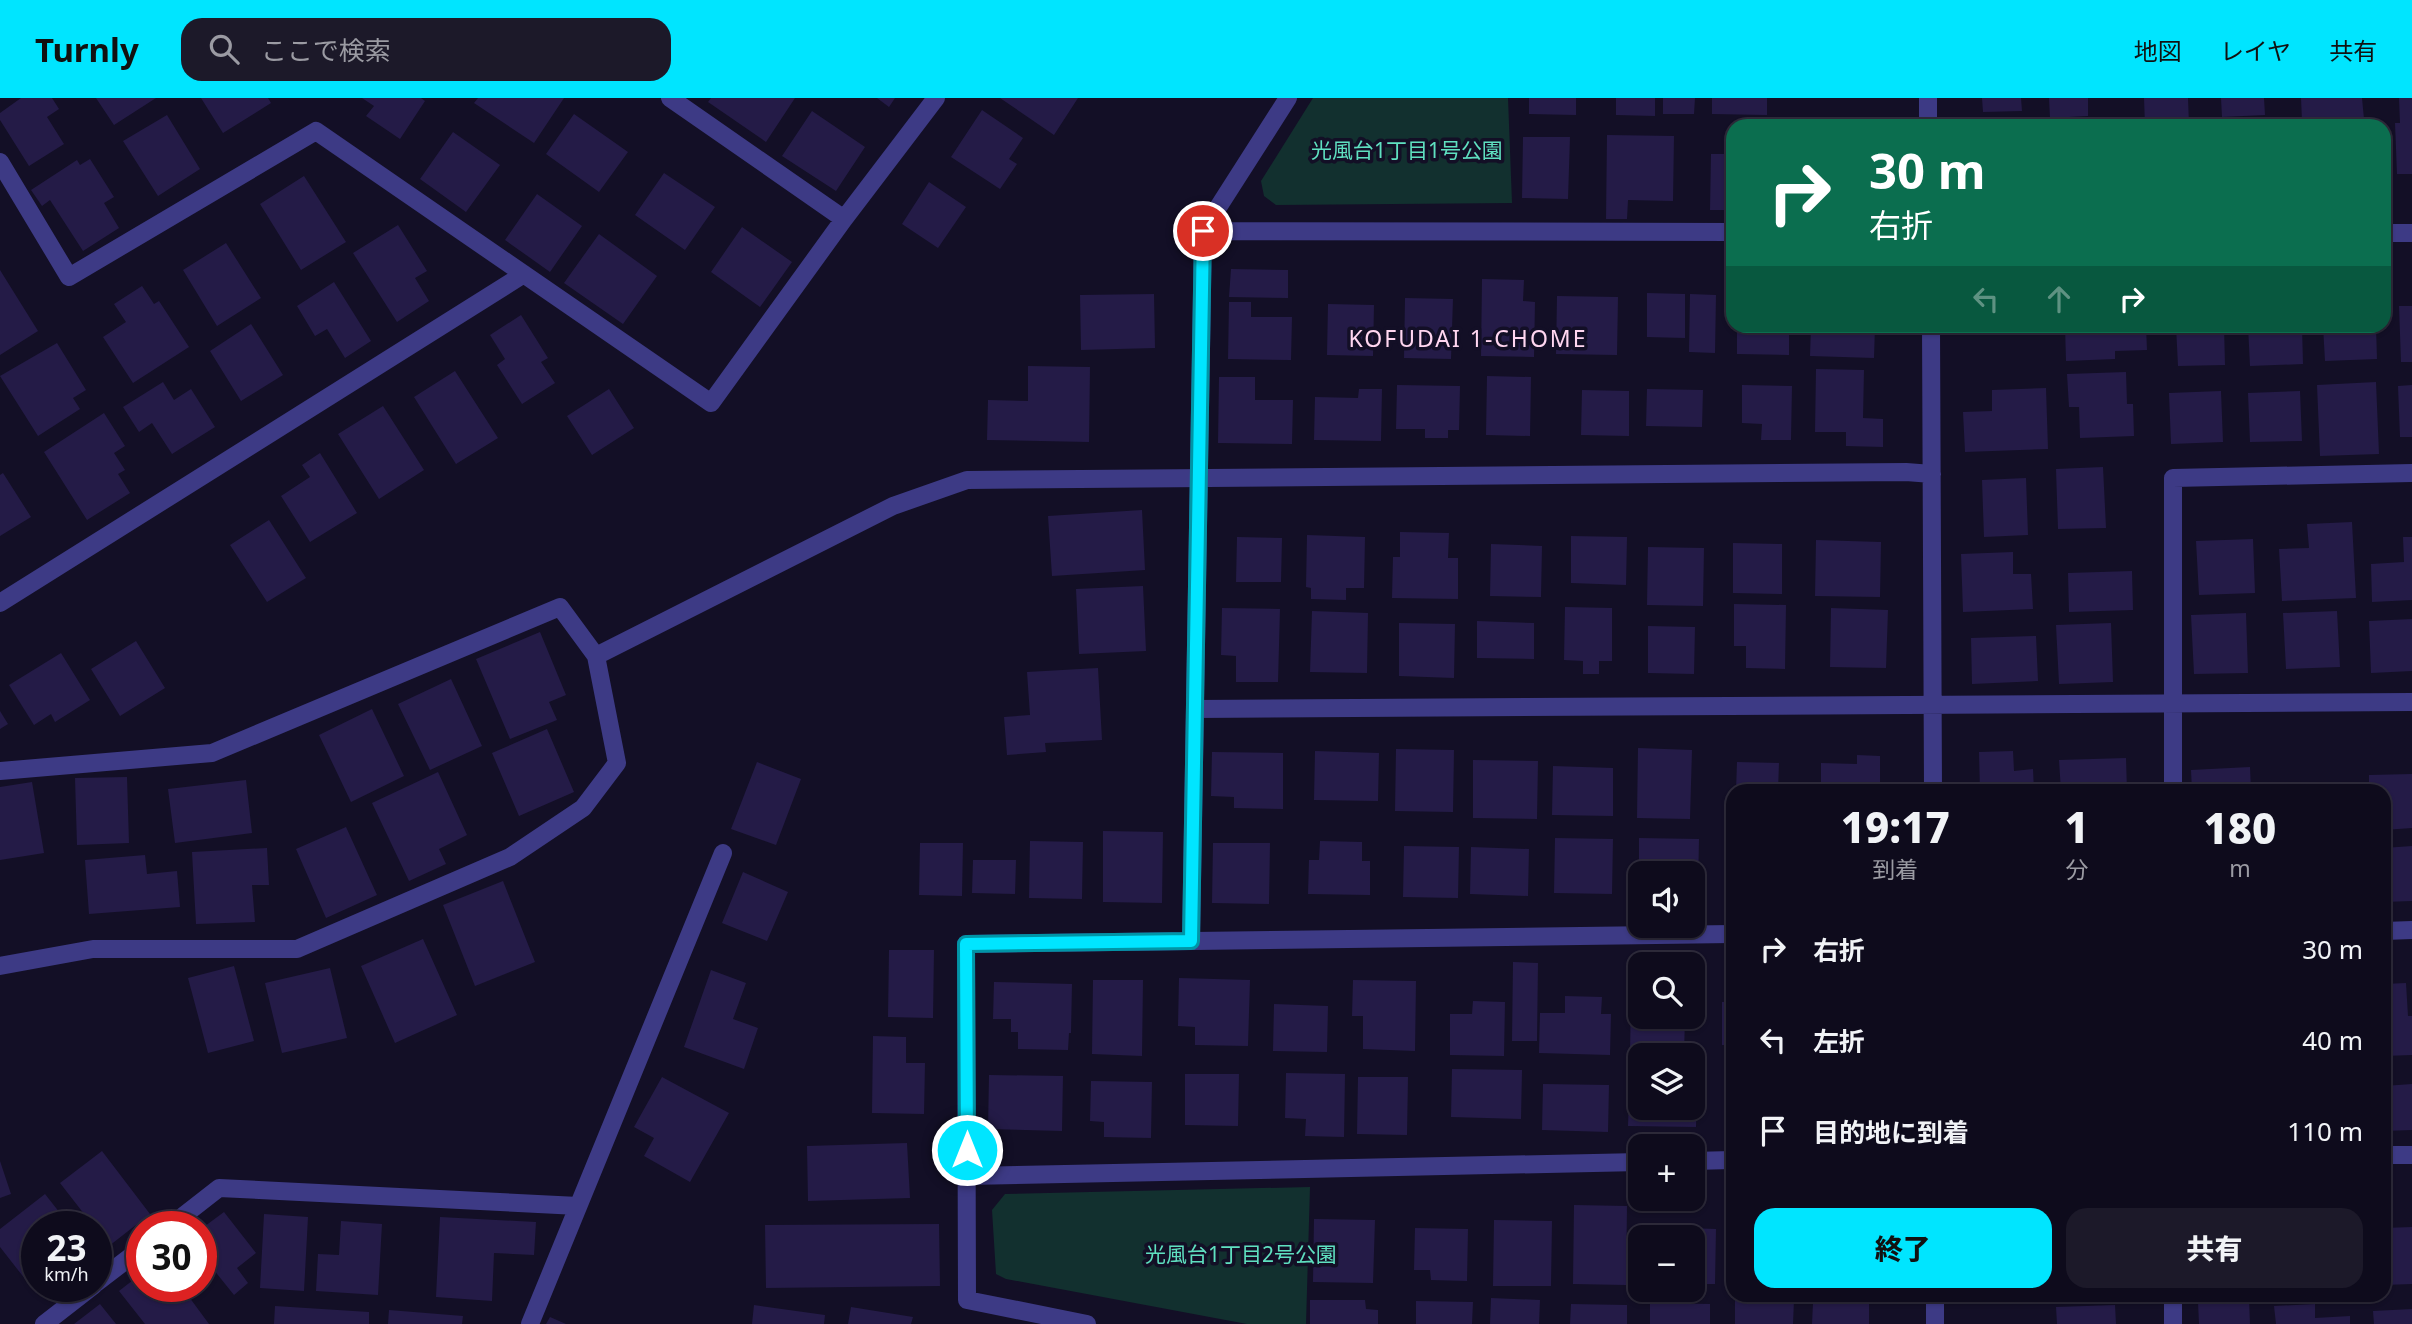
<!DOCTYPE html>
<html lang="ja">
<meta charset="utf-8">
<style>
body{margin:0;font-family:"Noto Sans","Noto Sans JP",sans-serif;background:#1c1929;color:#f1f3f6;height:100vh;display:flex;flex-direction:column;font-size:26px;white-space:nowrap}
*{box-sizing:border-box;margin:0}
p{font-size:23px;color:#9b9ba3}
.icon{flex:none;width:38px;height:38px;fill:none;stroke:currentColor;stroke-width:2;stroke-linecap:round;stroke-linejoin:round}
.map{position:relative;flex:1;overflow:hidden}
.panel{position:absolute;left:1726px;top:686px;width:665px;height:518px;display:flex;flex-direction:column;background:#0e0b1c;border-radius:21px;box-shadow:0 2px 5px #0004,0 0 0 2px #2e2b3b}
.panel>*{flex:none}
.hud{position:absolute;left:1726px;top:21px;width:665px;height:214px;border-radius:21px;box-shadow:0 2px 5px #0004,0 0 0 2px #2e2b3b;background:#0b6e4f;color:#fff;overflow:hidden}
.fabs{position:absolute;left:1628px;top:763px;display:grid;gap:14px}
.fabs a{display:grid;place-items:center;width:77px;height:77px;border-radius:14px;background:#0e0b1c;box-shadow:0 2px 5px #0004,0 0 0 2px #2e2b3b;font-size:35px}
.speed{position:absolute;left:21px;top:1113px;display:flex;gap:14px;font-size:35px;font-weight:700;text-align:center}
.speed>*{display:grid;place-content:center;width:91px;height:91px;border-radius:50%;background:#0e0b1c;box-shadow:0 2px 5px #0004,0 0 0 2px #2e2b3b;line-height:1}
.speed small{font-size:18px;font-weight:400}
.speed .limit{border:10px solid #d22;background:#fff;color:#111}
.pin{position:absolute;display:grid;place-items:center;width:60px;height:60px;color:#fff;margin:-30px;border:4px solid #fff;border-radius:50%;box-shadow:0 2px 7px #0007}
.me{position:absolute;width:77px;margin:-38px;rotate:0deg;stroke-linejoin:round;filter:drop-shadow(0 0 5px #0008)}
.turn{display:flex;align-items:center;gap:24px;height:147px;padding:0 28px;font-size:32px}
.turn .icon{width:91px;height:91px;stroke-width:2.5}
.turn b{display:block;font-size:49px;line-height:60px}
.lanes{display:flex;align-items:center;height:66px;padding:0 28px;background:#0003;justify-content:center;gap:35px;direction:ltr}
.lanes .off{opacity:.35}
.eta{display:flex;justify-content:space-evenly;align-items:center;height:119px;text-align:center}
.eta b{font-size:42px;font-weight:800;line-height:49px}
.button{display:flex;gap:14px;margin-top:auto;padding:14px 28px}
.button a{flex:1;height:80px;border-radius:21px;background:#00e5ff;color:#111;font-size:28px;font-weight:800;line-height:80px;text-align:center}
.button a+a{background:#1c1929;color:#f1f3f6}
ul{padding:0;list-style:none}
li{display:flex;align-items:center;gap:21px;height:91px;padding:0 28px}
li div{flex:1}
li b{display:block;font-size:26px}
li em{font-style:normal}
header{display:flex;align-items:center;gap:42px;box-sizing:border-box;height:98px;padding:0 35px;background:#00e5ff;color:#111}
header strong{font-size:33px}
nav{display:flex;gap:38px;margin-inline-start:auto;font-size:24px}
.search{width:490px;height:63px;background:#1c1929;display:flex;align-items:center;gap:18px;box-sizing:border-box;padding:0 24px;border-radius:21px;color:#9b9ba3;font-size:26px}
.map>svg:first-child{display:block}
</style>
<header>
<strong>Turnly</strong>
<div class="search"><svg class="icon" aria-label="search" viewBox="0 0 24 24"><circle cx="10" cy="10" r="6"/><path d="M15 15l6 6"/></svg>ここで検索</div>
<nav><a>地図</a><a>レイヤ</a><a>共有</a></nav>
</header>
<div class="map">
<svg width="2412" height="1226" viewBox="0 0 2412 1226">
<rect width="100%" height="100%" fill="#130f26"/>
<path fill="#12302f" d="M1313,0H1508L1512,105L1276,107L1264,98L1261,83Z
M1310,1089L1306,1226H1247L1006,1181L996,1176L992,1112L1005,1096Z"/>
<path fill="#241b47" d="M21,0H52L59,11L47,19L64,46L29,68L0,22V15Z
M96,0H156L114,27Z
M201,0H268L271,5L223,35Z
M362,0H421L425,3L400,41L366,18L374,8Z
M478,0H564L534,45L474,5Z
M711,0H795L766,44L708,4Z
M877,0H895L889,9Z
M1000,0H1078L1054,37Z
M1529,0H1576V17L1529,16Z
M1616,0H1655V18L1616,17Z
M1663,0H1695L1694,16H1663Z
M1712,0H1767V17L1712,16Z
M1982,0H2021L2022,13L1983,14Z
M2049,0H2088V18L2050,20Z
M2144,0H2188L2189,27L2145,28Z
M2221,0H2264L2265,17L2222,19Z
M2301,0H2362L2364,21L2302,23Z
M2399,0H2412V76H2397L2395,25H2400Z
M982,12L1023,40L1009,61L1017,66L1000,91L951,59Z
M812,13L865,49L836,93L782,58Z
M574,16L628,54L599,94L546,56Z
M167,17L200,71L158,98L123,43Z
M2092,23V28H2055V24Z
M453,34L500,67L466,114L420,81Z
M1607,37L1674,38L1673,103L1628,102L1627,121H1606Z
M1523,39H1570L1568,101L1522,100Z
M1711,56H1732V112H1710Z
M90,61L114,99L104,105L119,130L83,153L50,102L42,108L31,92L77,62L80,67Z
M664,75L715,109L685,152L635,117Z
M304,78L346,144L301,172L260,106Z
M929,84L966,109L938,150L902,126Z
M537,96L582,128L550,174L505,142Z
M398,127L427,173L415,180L429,203L397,224L353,155Z
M742,129L792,164L760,209L711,174Z
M599,136L657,178L623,226L564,185Z
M226,145L261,200L217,228L183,172Z
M1231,171L1288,172V200L1229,199Z
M0,172L38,233L0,257Z
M1730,174H1732V216H1730Z
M1482,181L1524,182L1523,203L1535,204L1534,259L1481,258Z
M334,184L371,243L345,260L327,231L315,238L297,208Z
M142,188L154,206L159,203L189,249L133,285L103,239L126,224L114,206Z
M1647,195L1685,196V240L1647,239Z
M1154,196L1155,250L1081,252L1080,197Z
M1690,196L1716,197L1715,255L1689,254Z
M1557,198L1618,199L1617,257L1556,256Z
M1405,200L1453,201L1451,261L1404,260Z
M1229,204H1251V219H1292L1291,262L1228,261Z
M1328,206L1374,207L1373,258L1327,257Z
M2399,208H2412V264H2401Z
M521,217L548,260L541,264L555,285L522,306L497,267L505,261L490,237Z
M251,226L283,277L241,303L210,253Z
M1737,228H1789V257L1737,256Z
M1811,228H1875L1874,260L1810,258Z
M2065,228H2146L2147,252L2115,253V261L2066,263Z
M2176,228H2224L2225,267L2178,268Z
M2248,228H2302L2303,266L2250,268Z
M2323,228H2376L2377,261L2325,263Z
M57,245L86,292L73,300L80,311L38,338L0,278Z
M1028,268L1090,269L1089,344L987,342L988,302L1028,303Z
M1816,271L1864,272L1863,320L1883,321V349L1846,348V334H1815Z
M455,273L498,340L456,366L414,299Z
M2126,274L2127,306H2133L2134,338L2080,340L2079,309H2069L2067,276Z
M1487,278L1531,279L1530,338L1486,337Z
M1219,279H1255V302H1293L1292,346L1218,345Z
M163,284L174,302L191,291L215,329L172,356L152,325L139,334L123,309Z
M2376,284L2379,356L2320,358L2317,287Z
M1397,287L1460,288L1459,332H1448V340H1425V331H1396Z
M1742,287L1792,288L1791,342H1761L1762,326L1742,325Z
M2412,287V339H2400L2398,288Z
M2046,290L2048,351L1965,354L1963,314L1992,313V292Z
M609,291L634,330L592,357L567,318Z
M1359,291H1382L1381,343L1314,342L1315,299L1358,300Z
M1647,291L1703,292L1702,329L1646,328Z
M1582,292L1629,293V338L1581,337Z
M2221,293L2223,344L2171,346L2169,295Z
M2300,293L2302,343L2250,344L2248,295Z
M383,308L424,372L379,401L338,336Z
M104,315L125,348L114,355L125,372L118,376L130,395L87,422L44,354Z
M320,355L357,415L310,444L281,398L310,379L302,367Z
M2103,369L2106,430L2058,431L2056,371Z
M3,375L31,419L0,438V377Z
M2026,380L2028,437L1984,439L1982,382Z
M1142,412L1145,472L1052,478L1048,418Z
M269,422L306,480L267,504L230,447Z
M2352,424L2356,500L2282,503L2279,451L2309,450L2307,426Z
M1400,434L1449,435L1448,460H1458V501L1392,500L1393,459H1400Z
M1307,437L1365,439L1364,490H1346V502L1311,501V490L1306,489Z
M1571,438L1627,439L1626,487L1571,485Z
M1237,439L1282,440L1281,484H1236Z
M2403,439H2412V502L2372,504L2371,466L2404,464Z
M2253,441L2255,495L2199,497L2196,443Z
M1816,442L1881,444L1880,499L1815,498Z
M1733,445L1782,446V496L1733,495Z
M1491,446L1542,448L1541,499L1490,498Z
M1648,449L1704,450L1703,508L1647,507Z
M2013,454V476H2031L2033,511L1963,514L1961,456Z
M2132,473L2133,512L2069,514L2068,475Z
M1143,488L1146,553L1079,556L1076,491Z
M1734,506L1786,507L1785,571L1746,570V548H1734Z
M1565,509L1612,510V563H1599V576H1583V563L1564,562Z
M1222,510L1280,511L1278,584H1236V558L1221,557Z
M1831,510L1888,512L1886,570L1830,569Z
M1312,513L1368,515L1367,575L1310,574Z
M2337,513L2340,569L2286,571L2283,515Z
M2246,515L2248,575L2194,576L2191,517Z
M2412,521V573L2371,575L2369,523Z
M1477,523L1534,525V561L1477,560Z
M1399,525L1455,526L1454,580L1399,578Z
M2111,525L2113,584L2059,586L2056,527Z
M1648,528L1695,529L1694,576L1648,575Z
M540,534L566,597L549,604L557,622L510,641L476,561Z
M2036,538L2038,583L1972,586L1971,540Z
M136,543L165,590L120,618L91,571Z
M61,555L90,602L55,624L51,616L34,627L9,587Z
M1098,570L1102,642L1045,645L1046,654L1007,657L1004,619L1030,617L1027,574Z
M451,581L482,648L430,672L398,606Z
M372,611L404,678L351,704L319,637Z
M0,613L8,626L0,631Z
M547,631L574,694L519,718L492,655Z
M1638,650L1692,652L1690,721L1637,720Z
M1396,651L1454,652L1453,714L1395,713Z
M1315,653L1379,655L1378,703L1314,702Z
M2013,653L2014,673L2033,671L2034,693H1980L1979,654Z
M1212,654L1283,655V711L1234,710V699L1211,698Z
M1857,657L1880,658V693H1821V665L1857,666Z
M2126,660L2127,693H2061L2059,662Z
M1473,662L1538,663L1537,721L1473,720Z
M757,664L801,681L776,747L731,731Z
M1737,664L1779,665L1778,693H1736Z
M1553,668L1613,670V718L1552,717Z
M2250,669L2251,693H2192L2191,672Z
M438,674L467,737L439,751L446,766L409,783L372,705Z
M2412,676V730L2384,732V693H2369V677Z
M127,679L129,745L77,747L75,680Z
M246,682L252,735L175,745L168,691Z
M32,684L44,755L0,762V689Z
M346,729L377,797L326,820L296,751Z
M1103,733L1163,734L1162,805L1103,804Z
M1555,740L1613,741L1612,796L1554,795Z
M1639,740L1699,741L1698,791H1692V775H1639Z
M1030,743L1083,744L1082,801L1029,800Z
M1320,743L1362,744V763H1370V797L1308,796L1309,762H1319Z
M920,745H963L962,798L919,797Z
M1213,745H1270L1269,806L1212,805Z
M1404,748L1459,749L1458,800L1403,799Z
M2412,748V803L2384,804V750Z
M1471,749L1529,751L1528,798L1470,796Z
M267,750L269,787H252L255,824L196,826L192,754Z
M145,757L147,776L177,773L180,809L89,816L85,762Z
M973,762H1016L1015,796L972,795Z
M743,774L788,794L767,843L722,825Z
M503,783L535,864L475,888L443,807Z
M423,841L457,917L395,945L361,868Z
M889,852H934L933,920L888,919Z
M1513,864L1538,865L1537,943H1512Z
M234,868L254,943L208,955L188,880Z
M330,870L347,940L282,955L265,885Z
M711,872L746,885L733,921L758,930L744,971L684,949Z
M1179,880L1250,882L1248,948L1195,947V929L1178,928Z
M1093,882H1143L1142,958L1092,956Z
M1353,882L1416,883L1415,953L1363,951V918H1352Z
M994,884L1072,886L1071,935H1069L1068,952L1018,951V934H1011V921H993Z
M2406,885L2408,918H2412V957L2384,958V886Z
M1565,898L1602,899L1601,916H1611L1610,957L1539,955L1540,915H1565Z
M1631,899H1640V919H1685L1684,957L1630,956Z
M1473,903L1505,904L1504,958L1450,957V916H1472Z
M1722,904H1732V947H1722Z
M1274,906L1328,908L1327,954L1273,953Z
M873,938L906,939V965H925L924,1016L872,1015Z
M1452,971L1522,972L1521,1021L1451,1019Z
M1630,971H1640V1010H1692V986H1697L1696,1029L1628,1028Z
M1286,975L1345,976L1344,1039L1305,1038L1306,1021L1285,1020Z
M1185,976H1239L1238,1028L1185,1027Z
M989,977L1063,978L1062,1033L988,1031Z
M1729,977H1732V1037L1728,1036Z
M662,979L729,1015L690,1084L644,1058L654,1040L634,1029Z
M1358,979H1408L1407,1037L1357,1036Z
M1091,983L1152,984L1151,1040L1104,1039V1024L1090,1023Z
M1543,986L1609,987L1608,1034L1542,1032Z
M2412,986V1032L2384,1033V988Z
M907,1045L910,1100L808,1103L807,1048Z
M102,1053L150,1116L109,1148L60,1085Z
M0,1063L11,1096L0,1100Z
M45,1096L71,1129H37V1188H44L36,1195L0,1149V1131Z
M1574,1107L1627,1108L1626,1187L1573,1186Z
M224,1114L256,1155L237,1170L248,1185L234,1197L201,1156V1131Z
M264,1116L308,1119L304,1193L260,1190Z
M440,1119L536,1124L534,1157L494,1155L492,1203L436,1199Z
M1314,1121L1375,1122L1373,1185L1313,1184Z
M1494,1122L1552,1123L1551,1188H1493Z
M341,1123L382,1126L378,1197L316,1193L318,1156L339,1157Z
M939,1126L940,1188L766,1190L765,1127Z
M1660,1129L1716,1131L1715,1186H1692V1139H1660Z
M2412,1129V1186L2384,1187V1130Z
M1415,1130L1468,1131L1467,1183L1431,1182L1430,1172H1414Z
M142,1175V1188H181L209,1226H145L119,1193Z
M1491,1200L1540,1202L1539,1226H1490Z
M1735,1200L1794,1202L1793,1226H1735Z
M2249,1201L2250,1226H2199L2198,1204Z
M1310,1202H1365L1366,1211L1378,1212V1226H1310Z
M1416,1203L1473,1204L1472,1226H1416Z
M1650,1205L1710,1206V1226H1650Z
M1813,1205L1869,1206V1226H1812Z
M100,1206L116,1226H74Z
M1571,1206L1627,1207V1226H1570Z
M2315,1206V1220L2350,1218V1226H2276L2274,1208Z
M754,1207L825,1217L824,1226H752Z
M2115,1207L2116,1226H2057L2056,1209Z
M275,1208L369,1214V1226H274Z
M851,1209L913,1219L911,1226H848Z
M2412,1211V1226H2374L2373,1213Z
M389,1212L463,1218L462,1226H388Z
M550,1219L566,1226H546Z"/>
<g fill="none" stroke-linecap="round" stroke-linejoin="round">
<path stroke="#3d3a85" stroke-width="18" d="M670,0L844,121L936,0
M1928,0V28
M0,64L69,179L316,33L711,305L844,121
M1203,133L1732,134
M2384,135H2412
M1931,228L1933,693
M0,505L524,176
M1195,611L2412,604
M0,673L212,655L560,509L596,558L893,408L967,382L1906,374L1932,376
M2173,693V380L2412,375
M2384,833L2412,832
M1191,843L1203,133L1288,0
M0,868L93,851H297L510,759L583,710L617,665L596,558
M2384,1057H2412
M1692,1063L1732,1062
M967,1078L1640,1064
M169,1129L219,1090L578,1108
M96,1185L142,1150
M1935,1197V1226
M44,1226L93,1188
M530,1226L723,755
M1087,1226L967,1202L966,846L1732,836
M2173,1226V1197"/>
</g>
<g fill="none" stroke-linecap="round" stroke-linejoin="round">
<defs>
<path id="route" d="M967,1052L966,846L1191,843L1203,133"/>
</defs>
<use href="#route" stroke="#0095a6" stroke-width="18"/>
<use href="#route" stroke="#00e5ff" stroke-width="12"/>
</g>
<g text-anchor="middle" stroke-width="7" stroke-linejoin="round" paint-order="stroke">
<g font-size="21" fill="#5fe0c0" stroke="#130f26">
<text x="1407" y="60">光風台1丁目1号公園</text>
<text x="1241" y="1164">光風台1丁目2号公園</text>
</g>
<g font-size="23" letter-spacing="2" fill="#ffd6f0" stroke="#130f26">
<text x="1468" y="249">KOFUDAI 1-CHOME</text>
</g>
</g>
</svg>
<div class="fabs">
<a><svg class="icon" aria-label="sound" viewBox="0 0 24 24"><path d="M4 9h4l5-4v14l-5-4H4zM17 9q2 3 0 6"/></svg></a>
<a><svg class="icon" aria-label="search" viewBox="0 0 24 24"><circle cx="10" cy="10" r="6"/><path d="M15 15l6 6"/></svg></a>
<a><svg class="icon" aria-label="layers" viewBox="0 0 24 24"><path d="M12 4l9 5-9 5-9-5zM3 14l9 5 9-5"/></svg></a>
<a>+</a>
<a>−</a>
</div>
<div class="speed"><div>23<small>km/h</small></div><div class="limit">30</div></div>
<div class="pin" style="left:1203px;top:133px;background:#d93025"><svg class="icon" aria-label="arrive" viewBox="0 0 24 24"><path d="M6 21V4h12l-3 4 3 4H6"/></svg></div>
<svg class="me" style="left:967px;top:1052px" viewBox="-20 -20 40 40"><circle r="17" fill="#00e5ff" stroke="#fff" stroke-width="3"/><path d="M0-11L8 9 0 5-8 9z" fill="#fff"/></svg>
<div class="hud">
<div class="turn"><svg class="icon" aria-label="right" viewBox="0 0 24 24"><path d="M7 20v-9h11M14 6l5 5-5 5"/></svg><div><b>30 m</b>右折</div></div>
<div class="lanes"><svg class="icon off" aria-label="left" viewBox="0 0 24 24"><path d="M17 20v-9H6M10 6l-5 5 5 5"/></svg><svg class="icon off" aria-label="ahead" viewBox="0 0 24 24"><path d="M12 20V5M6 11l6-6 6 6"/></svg><svg class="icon" aria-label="right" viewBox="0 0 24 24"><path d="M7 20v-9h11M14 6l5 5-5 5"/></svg></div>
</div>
<section class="panel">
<div class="eta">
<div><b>19:17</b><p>到着</p></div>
<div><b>1</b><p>分</p></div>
<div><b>180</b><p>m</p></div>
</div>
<ul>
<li><svg class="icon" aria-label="right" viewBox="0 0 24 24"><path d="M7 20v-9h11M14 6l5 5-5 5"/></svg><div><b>右折</b></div><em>30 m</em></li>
<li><svg class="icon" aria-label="left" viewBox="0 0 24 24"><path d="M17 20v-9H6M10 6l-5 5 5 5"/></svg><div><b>左折</b></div><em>40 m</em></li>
<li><svg class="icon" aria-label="arrive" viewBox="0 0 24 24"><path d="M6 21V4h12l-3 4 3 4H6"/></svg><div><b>目的地に到着</b></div><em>110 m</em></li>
</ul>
<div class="button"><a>終了</a><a>共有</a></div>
</section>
</div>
